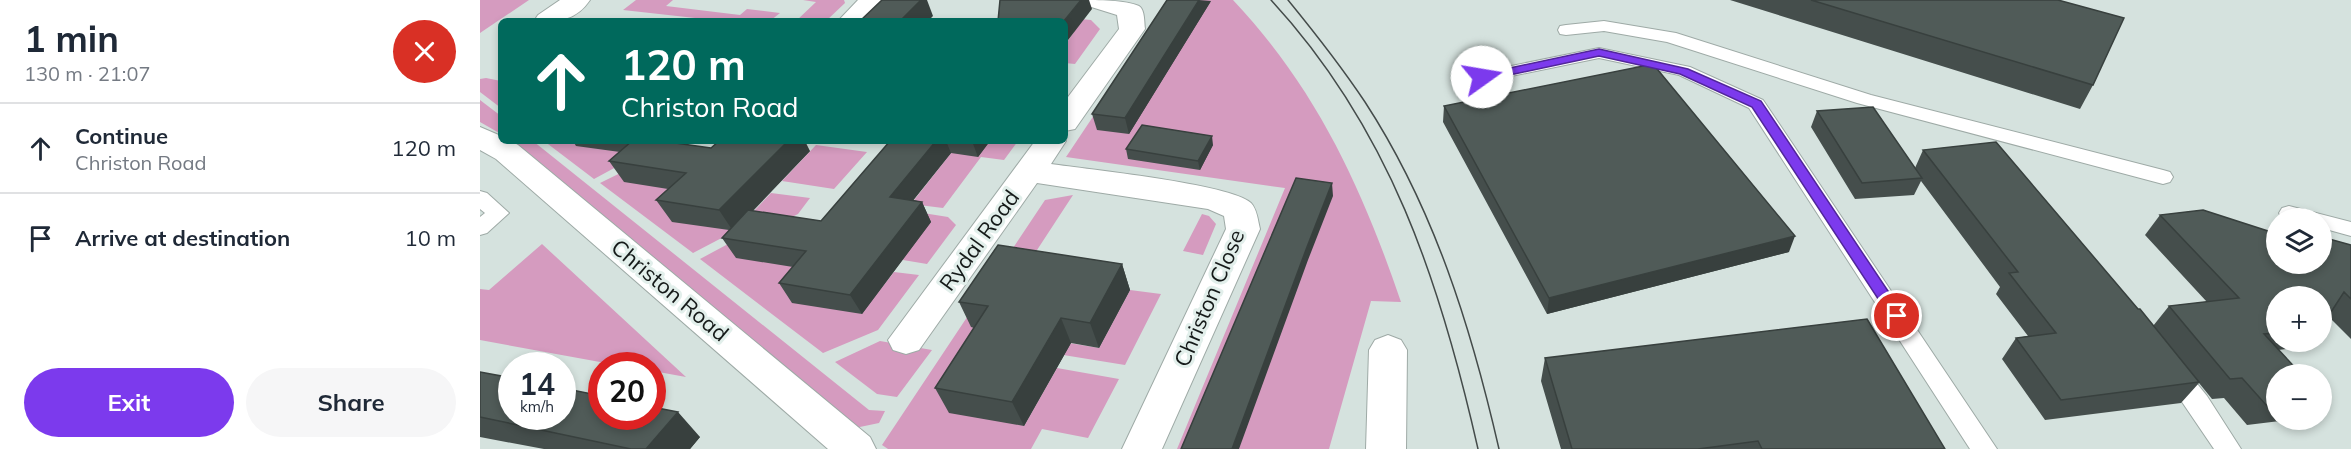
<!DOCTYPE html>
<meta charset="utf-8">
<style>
body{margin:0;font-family:Mulish,sans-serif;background:#f6f6f7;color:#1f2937;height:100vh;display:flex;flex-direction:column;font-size:22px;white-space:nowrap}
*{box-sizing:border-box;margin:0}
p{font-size:20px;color:#747a83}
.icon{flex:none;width:33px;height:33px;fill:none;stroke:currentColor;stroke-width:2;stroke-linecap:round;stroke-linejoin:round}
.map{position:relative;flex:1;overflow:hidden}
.drawer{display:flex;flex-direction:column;background:#fff;width:480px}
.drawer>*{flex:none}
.hud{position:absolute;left:18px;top:18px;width:570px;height:126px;border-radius:9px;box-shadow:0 3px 9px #0003;background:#00695c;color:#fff;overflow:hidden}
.buttons{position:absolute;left:1786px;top:208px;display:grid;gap:12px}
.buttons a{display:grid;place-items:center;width:66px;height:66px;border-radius:50%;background:#fff;box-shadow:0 3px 9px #0003;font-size:30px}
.speed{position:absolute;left:18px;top:352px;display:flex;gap:12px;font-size:30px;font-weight:700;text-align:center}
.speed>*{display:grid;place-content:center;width:78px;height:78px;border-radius:50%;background:#fff;box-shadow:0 3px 9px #0003;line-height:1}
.speed small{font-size:15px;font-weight:400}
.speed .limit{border:9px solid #d22;background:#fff;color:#111}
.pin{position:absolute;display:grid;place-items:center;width:51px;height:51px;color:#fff;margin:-26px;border:3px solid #fff;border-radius:50%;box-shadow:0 2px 6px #0007}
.me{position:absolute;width:66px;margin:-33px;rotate:77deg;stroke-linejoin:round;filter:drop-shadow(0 0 4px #0008)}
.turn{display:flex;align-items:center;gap:21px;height:126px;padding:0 24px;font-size:27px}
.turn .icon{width:78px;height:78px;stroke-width:2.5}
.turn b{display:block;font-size:42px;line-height:51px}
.round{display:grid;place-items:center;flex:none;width:63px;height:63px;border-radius:32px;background:#f6f6f7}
.summary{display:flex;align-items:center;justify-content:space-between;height:102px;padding:0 24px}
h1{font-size:36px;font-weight:700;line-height:45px}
.button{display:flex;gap:12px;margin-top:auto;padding:12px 24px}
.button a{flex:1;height:69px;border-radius:36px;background:#7c3aed;color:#fff;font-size:24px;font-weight:700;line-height:69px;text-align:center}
.button a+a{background:#f6f6f7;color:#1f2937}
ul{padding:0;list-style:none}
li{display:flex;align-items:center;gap:18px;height:90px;padding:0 24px;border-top:2px solid #e0e1e3}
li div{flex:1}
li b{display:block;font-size:22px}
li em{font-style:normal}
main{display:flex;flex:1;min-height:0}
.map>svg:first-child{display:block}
</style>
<main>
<section class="drawer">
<div class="summary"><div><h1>1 min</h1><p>130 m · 21:07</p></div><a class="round" style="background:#d93025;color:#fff"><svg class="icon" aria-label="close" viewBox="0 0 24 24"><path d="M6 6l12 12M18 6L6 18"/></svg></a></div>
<ul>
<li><svg class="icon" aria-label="ahead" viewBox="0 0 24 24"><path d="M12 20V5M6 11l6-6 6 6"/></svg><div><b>Continue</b><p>Christon Road</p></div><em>120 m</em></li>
<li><svg class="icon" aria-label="arrive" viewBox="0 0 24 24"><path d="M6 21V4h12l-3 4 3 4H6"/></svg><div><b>Arrive at destination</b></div><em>10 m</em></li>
</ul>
<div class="button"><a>Exit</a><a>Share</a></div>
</section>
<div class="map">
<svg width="1871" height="449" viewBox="0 0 1871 449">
<rect width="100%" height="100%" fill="#d5e2de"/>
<path fill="#d59bbf" d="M0,0H49L0,33Z
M156,0H193L186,6L260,15L267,9L300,13L290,21H242L143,10Z
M323,0H364L365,3L346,21H316L336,2Z
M691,0H753C837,89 882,188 921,302L891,301L849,449H697L805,188L586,157Z
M580,17L611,20L620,29L595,64L585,63V45L594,32L585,31V21H577Z
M6,78L21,81V108L0,92V79Z
M0,100L21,116V134L0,122Z
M34,141H53L389,410L405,411L399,423L375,428Z
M64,141H184L114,179Z
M510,141H538L524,160L501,157L463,208L431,204L471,153Z
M336,145L387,152L354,189L302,181Z
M171,158L190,189L255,231L291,193L330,198L318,214L310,218L255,231L213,253L120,183Z
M593,195L542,273L492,327L545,336L544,426L577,368L639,379L608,438L562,429L551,449H408L402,445L565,200Z
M393,205L468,217L476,225L447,264L423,260Z
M722,214L729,216L736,224L723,255L703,251Z
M276,229L315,256L381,314L414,272L439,275L398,330L343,353L220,259Z
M62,244L206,377L173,371L172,366H142L0,340V289L9,290Z
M650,290L681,294L645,365L571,353L577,341L619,348Z
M400,341L452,350L417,397L397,394L355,362Z"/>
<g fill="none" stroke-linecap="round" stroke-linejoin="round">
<defs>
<path id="lane" d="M1124,21L1196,33L1391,95L1683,170L1690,172L1693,177L1690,182L1683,184L1377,103L1187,42L1124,31L1086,35L1080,34L1078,30L1080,26L1086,25Z
M1119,48L1210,67L1283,100L1517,449H1490L1269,108L1199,75L1119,58L1002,82L996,81L993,77L996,73L1002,72Z
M0,191L7,193L29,213L7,233L0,235V217L5,213L0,209Z
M1809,206L1871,222V236L1842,228V219L1802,218L1799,213L1802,208Z
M1693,361L1701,364L1727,396L1761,449H1734L1681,371L1685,364Z"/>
<path id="street" d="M80,0H110C95,22 78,21 54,21L58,15Z
M378,0H406L386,21H358Z
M601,0C617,0 646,0 659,6C665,10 664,22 665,29L595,129L585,131V101L639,29L637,15L605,5Z
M0,127L21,136V141H31L38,145L390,437L396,449H348L16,159L0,150Z
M585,139L586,141L571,164C605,169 752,184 771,203C777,209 778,221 780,229L682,449H642L746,229L744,216L728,209L557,183L439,350L426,354L413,350L408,340L555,141Z
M908,335L921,340L927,350L926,449H886L889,350L895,340Z"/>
</defs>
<use href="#lane" stroke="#9eaaa6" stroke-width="2"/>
<use href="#street" stroke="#9eaaa6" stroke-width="2"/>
<use href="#lane" fill="#fff" fill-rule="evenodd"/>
<use href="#street" fill="#fff" fill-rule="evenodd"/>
<path stroke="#444b4a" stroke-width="1.5" d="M791,0C910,129 960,281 998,449
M808,0C835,33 861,66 885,102C954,208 991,327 1019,449"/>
</g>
<path fill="#454e4c" d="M1250,0H1578L1613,85L1600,109Z
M731,1L649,134L617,130L612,114Z
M964,106L1309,252L1067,314L963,122Z
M1337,111L1435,168L1443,150L1658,309L1673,326L1689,306L1727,302L1665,235L1680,215L1797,264L1871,245V339L1848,316L1797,297V342H1826L1822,347L1798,350L1797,375V420H1809L1767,425L1744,398L1732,399L1719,383L1701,403L1565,420L1522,359L1536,338L1548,336L1516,294L1520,287L1441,181L1434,195L1375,199L1331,127Z
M93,141H181L231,148L330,151L273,211L341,221L410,141H510L498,157L471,153L433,200L442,202L451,222L382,314L312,303L299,283L313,267L256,258L242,238L249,230L192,222L176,200L188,189L144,182L129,161L140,152L96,146Z
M733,145L720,170L648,159L646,149Z
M642,264L650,290L619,348L591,343L544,426L469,413L455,388L494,328L491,327L479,302Z
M1065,358L1465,449H1081L1061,381Z
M0,372L220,437L210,449H64L0,437Z"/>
<path fill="#38403e" d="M441,0H447L453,16L448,21H420Z
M601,0H609L612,9L585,44V21H584Z
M719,0L731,1L649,134L645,118Z
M732,136L733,145L720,170L718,161Z
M308,141H325L330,151L253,231L239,210Z
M456,141H466L471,153L420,217L410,197Z
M492,141H510L498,157Z
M852,183L853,196L828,260L759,449H752L827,247Z
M442,202L451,222L382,314L370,295Z
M1315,236L1309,252L1067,314L1069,298Z
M642,264L650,290L619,348L610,323Z
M581,318L591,343L544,426L532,402Z
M198,412L220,437L210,449H166Z"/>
<path fill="#505b58" stroke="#38403e" stroke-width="1.5" d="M402,0H441L420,21H380Z
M520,0H601L584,21H518Z
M687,0H719L645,118L612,114Z
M1331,0H1578L1644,18L1613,85Z
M1173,64L1315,236L1069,298L964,106Z
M1393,107L1442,178L1382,183L1337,111Z
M662,125L732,136L718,161L646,149Z
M152,141H181L231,148L239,141H308L239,210L176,200L206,173L129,161Z
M410,141H456L410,197L442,202L370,295L299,283L326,251L242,238L268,210L341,221Z
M1516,142L1658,309H1660L1719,382L1581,400L1536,338L1576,333L1529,273L1538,272L1443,150Z
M816,178L852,183L827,247L752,449H701Z
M1723,210L1791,232L1797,238V264H1842V237L1871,245V299L1864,292L1842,326V297H1797V333L1784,334L1822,375H1797V404L1787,406L1762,378L1750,379L1689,306L1759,298L1680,215Z
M518,245L642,264L610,323L581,318L532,402L455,388L508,306L479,302Z
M1387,319L1465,449H1282L1278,441L1218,449H1092L1065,358Z
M0,372L32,378V417H82V388L122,396V417H172V407L198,412L166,449H151L0,417Z"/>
<path fill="#7c3aed" stroke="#51269a" stroke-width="1.5" d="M1119,49L1208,69L1281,101L1422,312L1424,316L1422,320H1412L1272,107L1200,74L1119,56L1002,81L996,77L1002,74Z"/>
<g text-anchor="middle" stroke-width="6" stroke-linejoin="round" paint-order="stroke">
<g font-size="22" fill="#151a19" stroke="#e2efeb">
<text transform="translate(499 240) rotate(-54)" y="8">Rydal Road</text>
<text transform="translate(190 290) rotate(40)" y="8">Christon Road</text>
<text transform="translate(729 298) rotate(-67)" y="8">Christon Close</text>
</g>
</g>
</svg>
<div class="buttons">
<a><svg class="icon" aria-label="layers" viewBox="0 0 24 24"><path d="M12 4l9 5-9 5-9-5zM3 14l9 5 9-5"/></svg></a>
<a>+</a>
<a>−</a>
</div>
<div class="speed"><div>14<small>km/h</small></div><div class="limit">20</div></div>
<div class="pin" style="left:1417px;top:316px;background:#d93025"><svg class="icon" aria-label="arrive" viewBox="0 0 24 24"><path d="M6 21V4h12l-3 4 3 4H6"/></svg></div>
<svg class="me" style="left:1002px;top:77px" viewBox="-20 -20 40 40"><circle r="19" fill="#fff"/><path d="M0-13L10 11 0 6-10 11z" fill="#7c3aed"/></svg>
<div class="hud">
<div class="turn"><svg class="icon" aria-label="ahead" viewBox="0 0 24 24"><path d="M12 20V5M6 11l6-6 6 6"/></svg><div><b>120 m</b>Christon Road</div></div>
</div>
</div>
</main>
